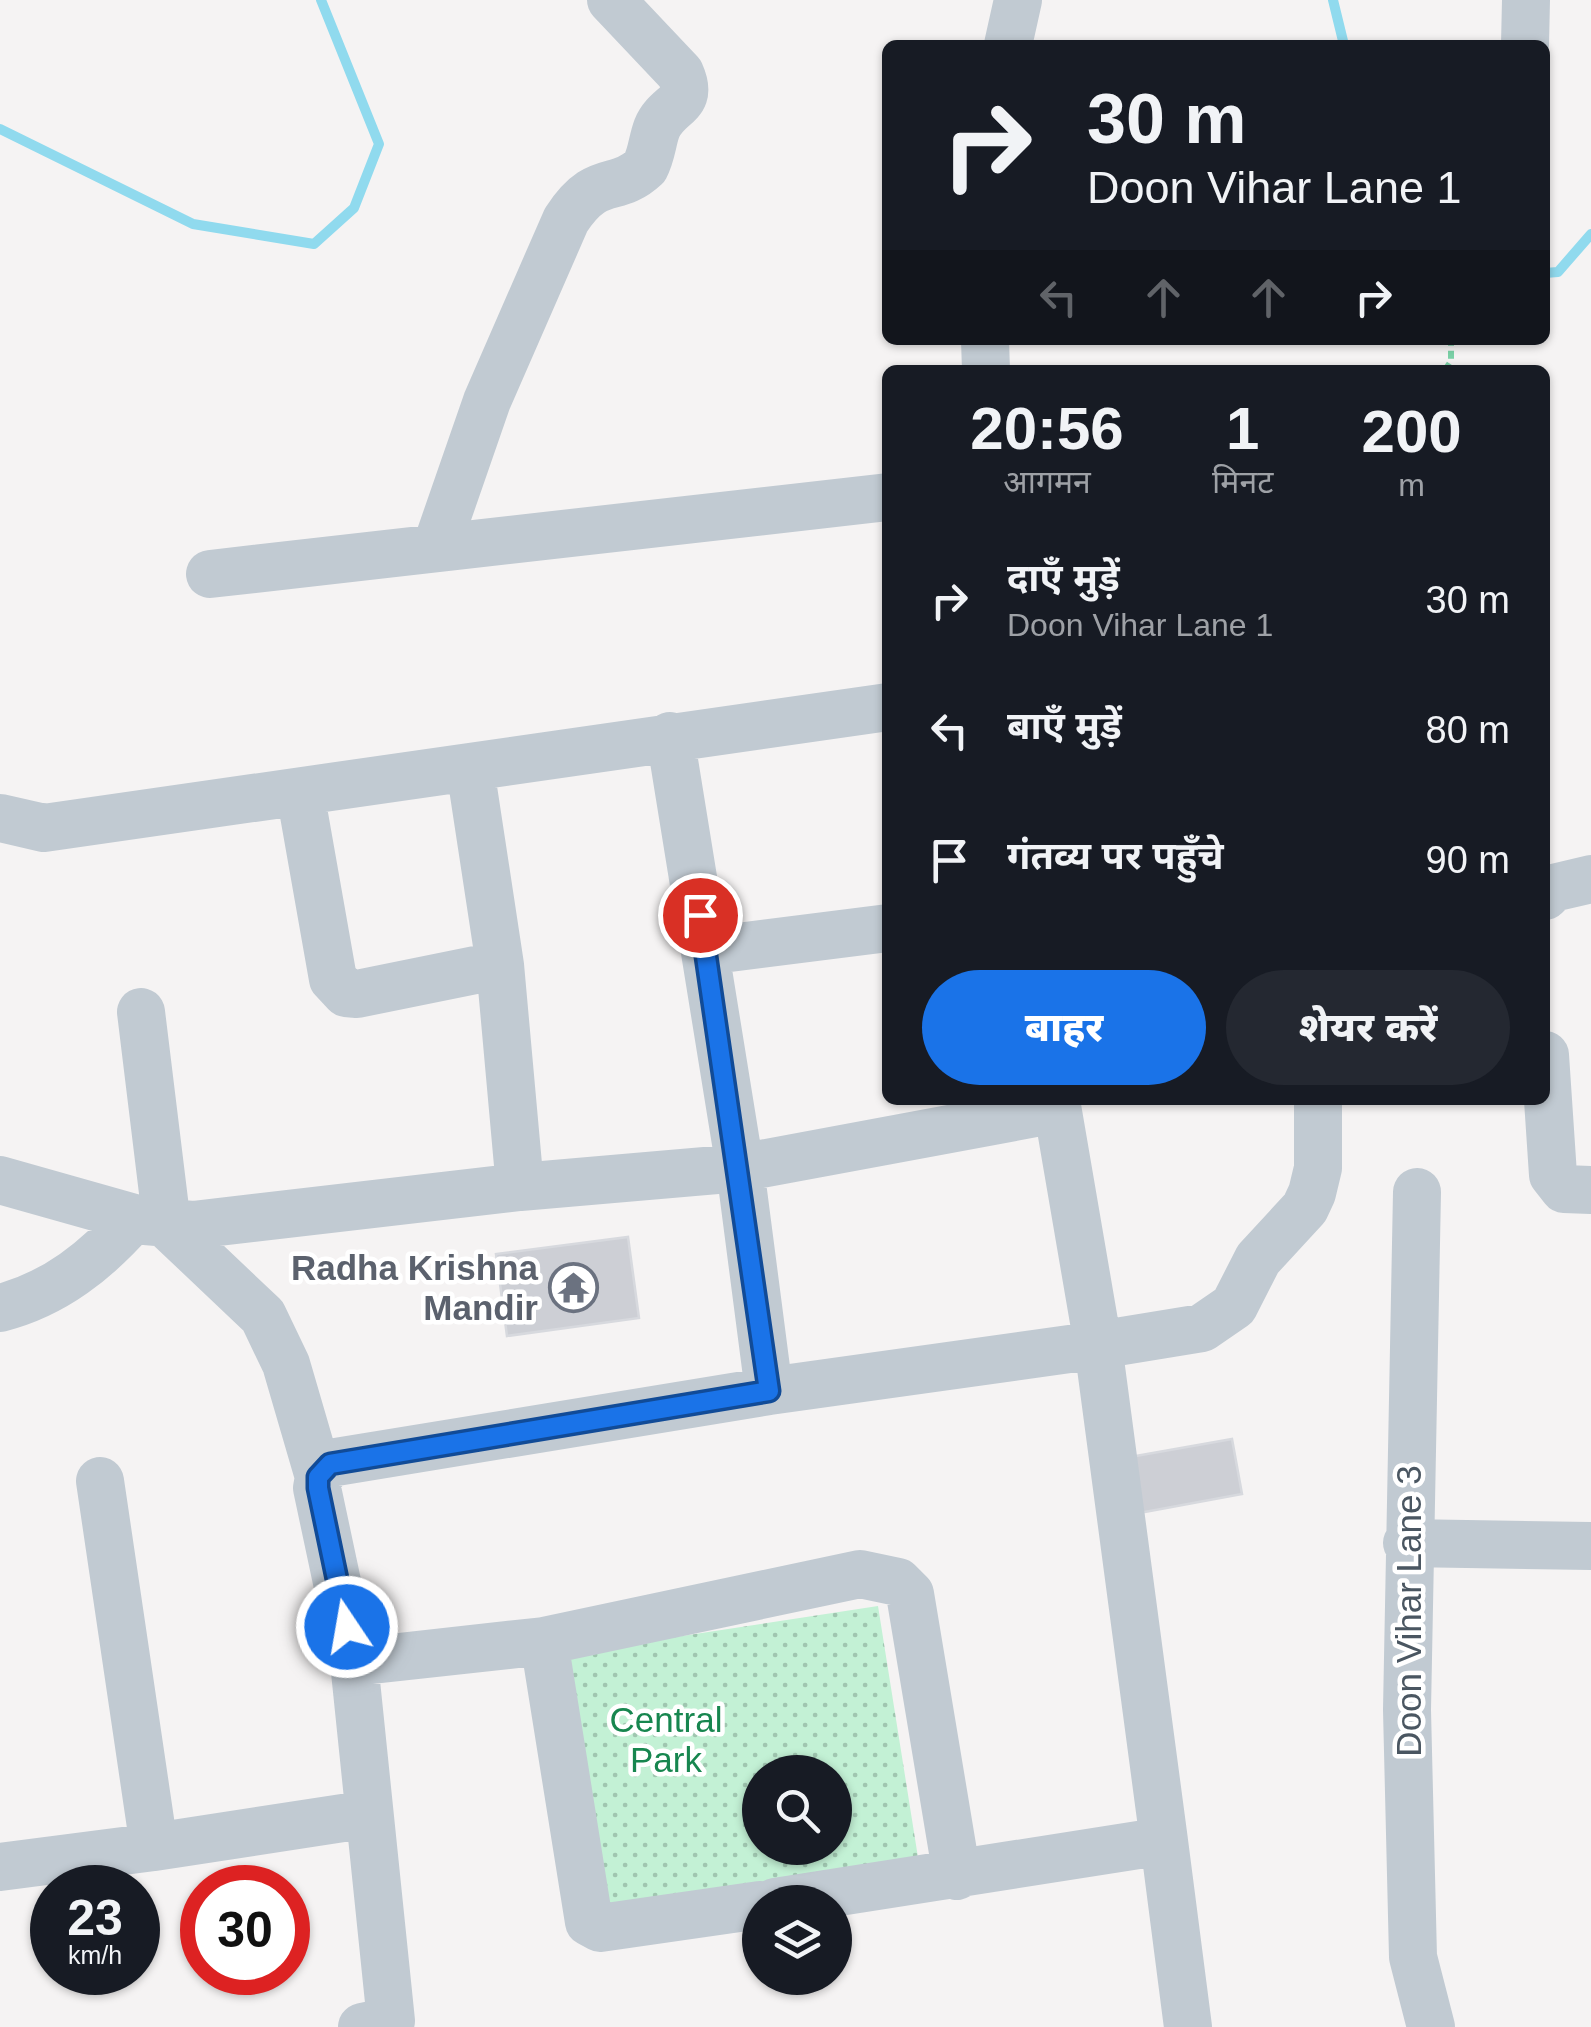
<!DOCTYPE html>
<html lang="hi">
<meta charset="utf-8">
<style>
body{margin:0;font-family:Arial,"Noto Sans Devanagari",sans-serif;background:#242831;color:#f1f3f6;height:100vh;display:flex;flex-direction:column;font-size:38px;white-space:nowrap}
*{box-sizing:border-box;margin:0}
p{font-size:32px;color:#9ea1a6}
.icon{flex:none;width:55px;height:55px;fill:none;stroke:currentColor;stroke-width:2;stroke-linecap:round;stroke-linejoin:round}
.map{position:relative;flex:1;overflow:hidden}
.sheet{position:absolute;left:882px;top:365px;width:668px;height:740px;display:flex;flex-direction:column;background:#171b24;border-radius:15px;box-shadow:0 2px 8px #0004}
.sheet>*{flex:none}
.hud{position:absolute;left:882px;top:40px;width:668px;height:305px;border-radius:15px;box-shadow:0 2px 8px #0004;background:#171b24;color:#f1f3f6;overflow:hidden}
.fabs{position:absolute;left:742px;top:1755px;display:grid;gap:20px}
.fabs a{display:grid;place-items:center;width:110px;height:110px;border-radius:50%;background:#171b24;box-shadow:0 2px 8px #0004;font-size:50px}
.speed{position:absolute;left:30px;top:1865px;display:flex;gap:20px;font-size:50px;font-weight:700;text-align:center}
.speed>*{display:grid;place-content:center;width:130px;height:130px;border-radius:50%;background:#171b24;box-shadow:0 2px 8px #0004;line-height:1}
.speed small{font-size:25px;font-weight:400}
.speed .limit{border:15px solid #d22;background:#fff;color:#111}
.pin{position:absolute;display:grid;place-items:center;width:85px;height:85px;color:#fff;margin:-42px;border:5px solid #fff;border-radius:50%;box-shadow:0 2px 10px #0007}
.me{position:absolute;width:110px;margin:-55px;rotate:348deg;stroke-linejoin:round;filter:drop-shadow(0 0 8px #0008)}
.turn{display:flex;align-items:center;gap:35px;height:210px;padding:0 40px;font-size:45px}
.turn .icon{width:130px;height:130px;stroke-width:2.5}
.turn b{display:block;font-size:70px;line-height:85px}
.lanes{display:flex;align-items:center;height:95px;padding:0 40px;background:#0003;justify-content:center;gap:50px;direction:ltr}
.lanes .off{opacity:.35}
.eta{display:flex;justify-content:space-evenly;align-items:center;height:170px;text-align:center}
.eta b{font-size:60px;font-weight:800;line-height:70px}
.cta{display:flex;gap:20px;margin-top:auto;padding:20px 40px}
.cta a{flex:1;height:115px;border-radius:60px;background:#1a73e8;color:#fff;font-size:40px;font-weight:800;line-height:115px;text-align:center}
.cta a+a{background:#242831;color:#f1f3f6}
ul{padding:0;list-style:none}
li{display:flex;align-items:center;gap:30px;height:130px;padding:0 40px}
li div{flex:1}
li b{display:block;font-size:38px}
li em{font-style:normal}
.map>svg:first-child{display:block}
</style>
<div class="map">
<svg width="1591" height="2027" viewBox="0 0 1591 2027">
<defs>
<pattern id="grass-dots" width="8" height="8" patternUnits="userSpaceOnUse" patternTransform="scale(2.5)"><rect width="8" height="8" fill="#c3f1d5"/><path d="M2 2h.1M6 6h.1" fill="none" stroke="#a0c6b0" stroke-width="1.8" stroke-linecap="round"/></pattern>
</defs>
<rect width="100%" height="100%" fill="#f5f3f3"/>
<path fill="url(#grass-dots)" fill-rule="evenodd" d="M878,1606L920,1870L593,1921L551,1656ZM760,1772H835V1848H760Z"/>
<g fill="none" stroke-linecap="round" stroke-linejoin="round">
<path stroke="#90daee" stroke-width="10" d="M1333,0L1344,45
M0,129L193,224L314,244L354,208L379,144L321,0
M1545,273L1558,272L1591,234"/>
</g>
<path fill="#cdcfd5" stroke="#d7d9de" stroke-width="2.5" d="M628,1237L639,1318L507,1336L496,1254Z
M1232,1439L1242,1494L1123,1516L1113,1460Z"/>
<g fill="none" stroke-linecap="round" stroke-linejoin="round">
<path stroke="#7ad0a6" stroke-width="6" stroke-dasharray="8 5" stroke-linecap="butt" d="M1445,370L1451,361V340"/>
<path stroke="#c1cad2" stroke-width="48" d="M1008,45L1018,0
M1525,45L1526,0
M985,340L986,370
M436,548L487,401L566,220C598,171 615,195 645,167C652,154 652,141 657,128C668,102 695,106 680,73L611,0
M210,574L888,497
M300,792L333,979L346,993L357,994L500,965L470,768
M0,818L44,828L888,707
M1545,896L1553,888L1591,879
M706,951L888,928
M141,1012L167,1225L263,1316L286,1364L319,1477
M1545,1055L1553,1175L1564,1189L1591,1190
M1056,1100L1098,1345L769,1391L740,1168L1057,1109
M0,1180L145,1221L193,1225L520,1187L500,965
M520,1187L740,1168L670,736
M1417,1192L1407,1710L1413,1957L1431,2027
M0,1308C55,1294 97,1260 134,1218
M100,1481L154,1847L369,1814
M1407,1543L1591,1546
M354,1662L544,1641
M1164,1841L1188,2027
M0,1867L154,1847
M775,1902L1164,1841L1098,1345L1202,1328L1234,1306L1258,1259L1305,1208L1312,1193L1318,1168V1100
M760,1905L600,1928L589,1922L544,1641L860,1574L898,1582L910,1594L957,1876
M362,2027L391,2021L354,1662L317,1488L319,1477L330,1463L769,1391"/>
</g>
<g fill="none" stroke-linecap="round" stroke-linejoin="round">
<defs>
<path id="route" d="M347,1627L318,1488V1477L330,1464L769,1391L700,915"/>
</defs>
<use href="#route" stroke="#114b97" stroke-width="25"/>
<use href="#route" stroke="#1a73e8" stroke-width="18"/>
</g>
<defs>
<symbol id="temple-ring" viewBox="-11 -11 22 22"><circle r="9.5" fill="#fff" stroke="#6b7280" stroke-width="1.5"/><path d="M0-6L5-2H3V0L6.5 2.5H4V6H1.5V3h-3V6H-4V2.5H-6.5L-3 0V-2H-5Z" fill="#6b7280"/></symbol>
</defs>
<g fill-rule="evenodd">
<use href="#temple-ring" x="546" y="1260" width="55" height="55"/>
</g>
<g text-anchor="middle" stroke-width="9" stroke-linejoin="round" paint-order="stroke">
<g font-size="35" font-weight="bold" fill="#5b616d" stroke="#fff" text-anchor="end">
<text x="538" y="1280">Radha Krishna<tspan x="538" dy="40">Mandir</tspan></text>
</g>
<g font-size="35" fill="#4a5661" stroke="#fff">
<text transform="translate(1409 1611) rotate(-90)" y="12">Doon Vihar Lane 3</text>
</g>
<g font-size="35" fill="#17864f" stroke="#fff">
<text x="666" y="1732">Central<tspan x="666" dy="40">Park</tspan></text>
</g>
</g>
</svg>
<div class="fabs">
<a><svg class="icon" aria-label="search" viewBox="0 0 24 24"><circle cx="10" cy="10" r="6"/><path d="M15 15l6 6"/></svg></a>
<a><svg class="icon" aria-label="layers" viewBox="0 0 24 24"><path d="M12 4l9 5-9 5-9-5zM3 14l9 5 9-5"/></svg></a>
</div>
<div class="speed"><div>23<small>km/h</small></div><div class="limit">30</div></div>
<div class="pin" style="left:700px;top:915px;background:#d93025"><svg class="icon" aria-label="arrive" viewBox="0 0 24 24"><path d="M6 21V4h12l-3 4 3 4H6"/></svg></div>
<svg class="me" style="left:347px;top:1627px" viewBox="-20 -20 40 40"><circle r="17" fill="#1a73e8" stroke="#fff" stroke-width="3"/><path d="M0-11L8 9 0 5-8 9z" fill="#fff"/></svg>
<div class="hud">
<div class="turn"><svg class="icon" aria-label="right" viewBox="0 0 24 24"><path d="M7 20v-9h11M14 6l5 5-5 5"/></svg><div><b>30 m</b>Doon Vihar Lane 1</div></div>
<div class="lanes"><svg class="icon off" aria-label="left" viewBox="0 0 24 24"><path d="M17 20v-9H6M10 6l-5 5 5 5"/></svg><svg class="icon off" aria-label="ahead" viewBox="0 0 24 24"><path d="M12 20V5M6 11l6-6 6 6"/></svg><svg class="icon off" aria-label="ahead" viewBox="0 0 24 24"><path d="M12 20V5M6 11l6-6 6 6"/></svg><svg class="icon" aria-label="right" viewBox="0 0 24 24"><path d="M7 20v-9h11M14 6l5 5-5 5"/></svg></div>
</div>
<section class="sheet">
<div class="eta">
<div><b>20:56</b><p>आगमन</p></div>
<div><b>1</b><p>मिनट</p></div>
<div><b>200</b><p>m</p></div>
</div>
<ul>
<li><svg class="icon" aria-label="right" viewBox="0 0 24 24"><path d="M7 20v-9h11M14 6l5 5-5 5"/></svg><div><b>दाएँ मुड़ें</b><p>Doon Vihar Lane 1</p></div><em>30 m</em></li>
<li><svg class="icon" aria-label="left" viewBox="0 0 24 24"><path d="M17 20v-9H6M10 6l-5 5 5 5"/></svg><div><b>बाएँ मुड़ें</b></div><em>80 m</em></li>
<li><svg class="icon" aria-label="arrive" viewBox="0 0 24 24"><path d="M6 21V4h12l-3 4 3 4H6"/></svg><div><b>गंतव्य पर पहुँचे</b></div><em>90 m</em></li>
</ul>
<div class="cta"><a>बाहर</a><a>शेयर करें</a></div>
</section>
</div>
